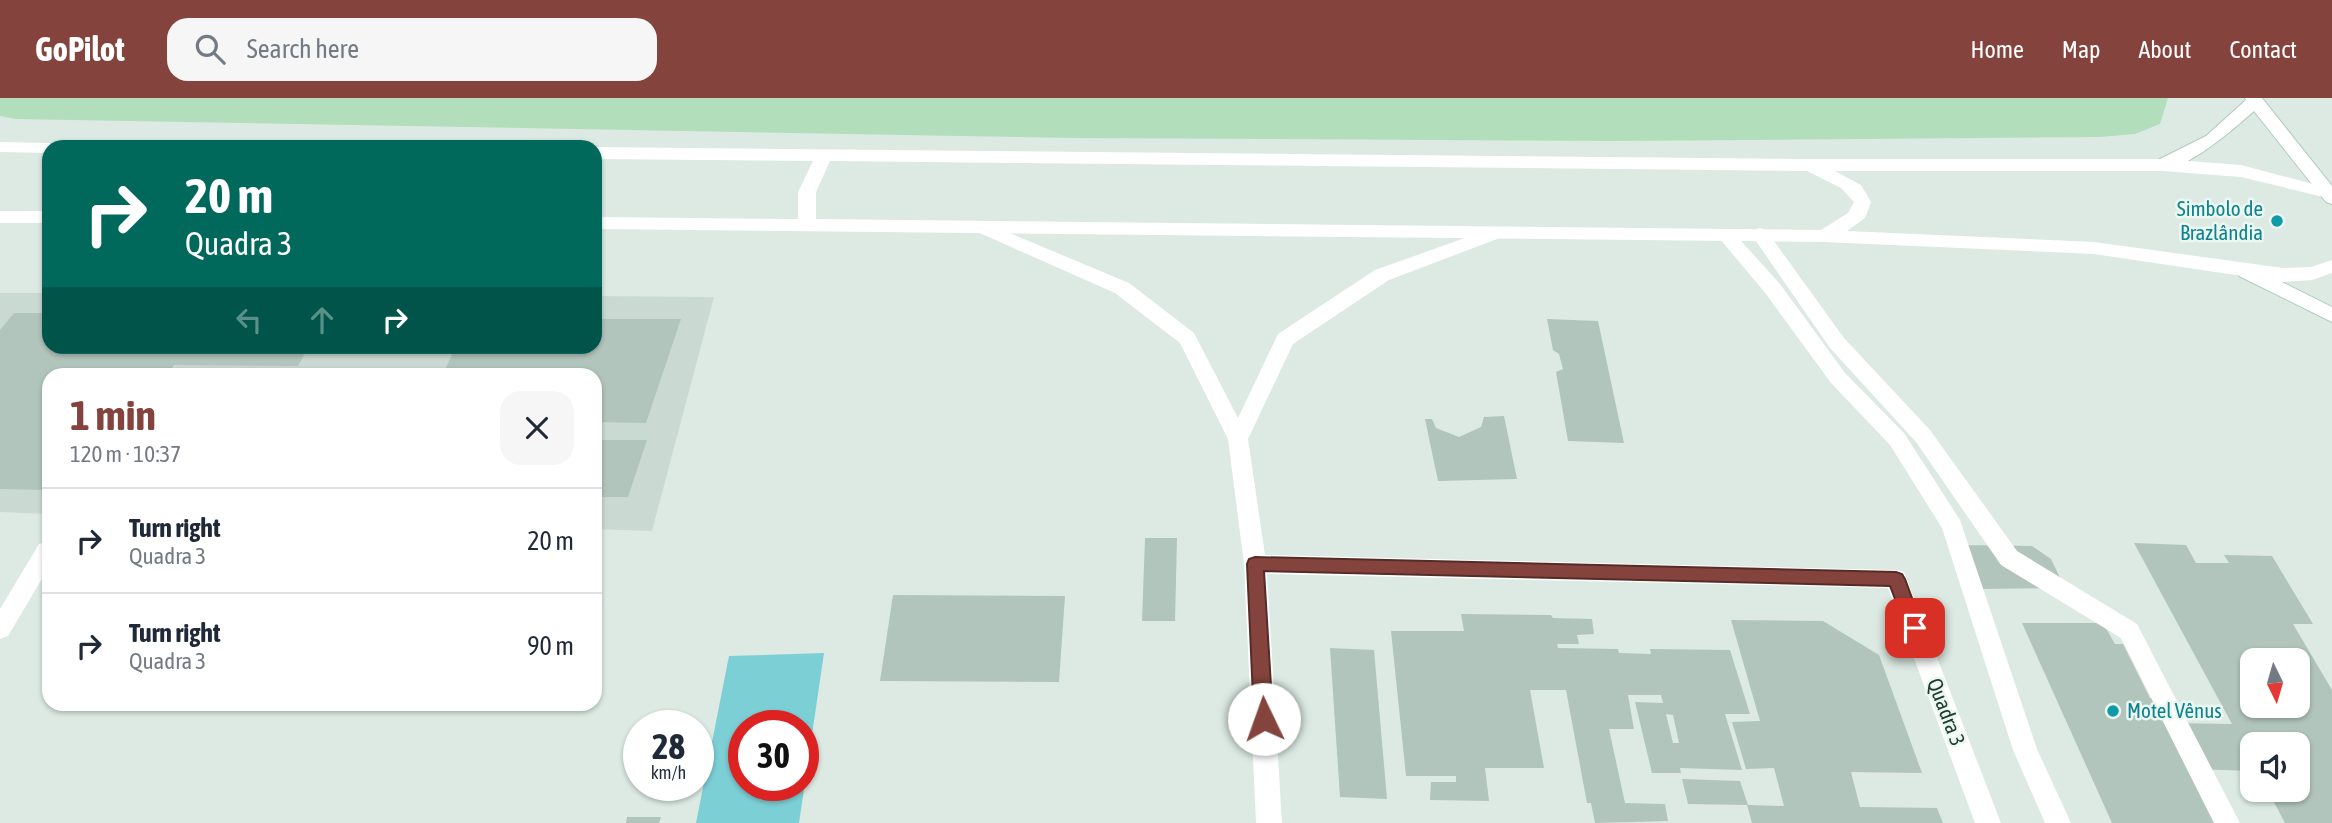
<!DOCTYPE html>
<meta charset="utf-8">
<style>
body{margin:0;font-family:"Asap Condensed",sans-serif;background:#f6f6f7;color:#1f2937;height:100vh;display:flex;flex-direction:column;font-size:26px;white-space:nowrap}
*{box-sizing:border-box;margin:0}
p{font-size:23px;color:#747a83}
.icon{flex:none;width:38px;height:38px;fill:none;stroke:currentColor;stroke-width:2;stroke-linecap:round;stroke-linejoin:round}
.map{position:relative;flex:1;overflow:hidden}
.drawer{position:absolute;left:42px;top:270px;width:560px;height:343px;display:flex;flex-direction:column;background:#fff;border-radius:21px;box-shadow:0 2px 5px #0004}
.drawer>*{flex:none}
.guide{position:absolute;left:42px;top:42px;width:560px;height:214px;border-radius:21px;box-shadow:0 2px 5px #0004;background:#00695c;color:#fff;overflow:hidden}
.needle{width:46px;rotate:175deg}
.buttons{position:absolute;left:2240px;top:550px;display:grid;gap:14px}
.buttons a{display:grid;place-items:center;width:70px;height:70px;border-radius:14px;background:#fff;box-shadow:0 2px 5px #0004;font-size:35px}
.speed{position:absolute;left:623px;top:612px;display:flex;gap:14px;font-size:35px;font-weight:700;text-align:center}
.speed>*{display:grid;place-content:center;width:91px;height:91px;border-radius:50%;background:#fff;box-shadow:0 2px 5px #0004;line-height:1}
.speed small{font-size:18px;font-weight:400}
.speed .limit{border:10px solid #d22;background:#fff;color:#111}
.pin{position:absolute;display:grid;place-items:center;width:60px;height:60px;color:#fff;margin:-30px;border-radius:14px;box-shadow:0 4px 10px #0006}
.me{position:absolute;width:77px;margin:-38px;rotate:357deg;stroke-linejoin:round;filter:drop-shadow(0 0 5px #0008)}
.turn{display:flex;align-items:center;gap:24px;height:147px;padding:0 28px;font-size:32px}
.turn .icon{width:91px;height:91px;stroke-width:2.5}
.turn b{display:block;font-size:49px;line-height:60px}
.lanes{display:flex;align-items:center;height:66px;padding:0 28px;background:#0003;justify-content:center;gap:35px;direction:ltr}
.lanes .off{opacity:.35}
.round{display:grid;place-items:center;flex:none;width:74px;height:74px;border-radius:21px;background:#f6f6f7}
.headline{display:flex;align-items:center;justify-content:space-between;height:119px;padding:0 28px}
h1{font-size:42px;font-weight:700;line-height:52px;color:#84443d}
ul{padding:0;list-style:none}
li{display:flex;align-items:center;gap:21px;height:105px;padding:0 28px;border-top:2px solid #e0e1e3}
li div{flex:1}
li b{display:block;font-size:26px}
li em{font-style:normal}
header{display:flex;align-items:center;gap:42px;box-sizing:border-box;height:98px;padding:0 35px;background:#84443d;color:#fff}
header strong{font-size:33px}
nav{display:flex;gap:38px;margin-inline-start:auto;font-size:24px}
.search{width:490px;height:63px;background:#f6f6f7;display:flex;align-items:center;gap:18px;box-sizing:border-box;padding:0 24px;border-radius:21px;color:#747a83;font-size:26px}
.map>svg:first-child{display:block}
</style>
<header>
<strong>GoPilot</strong>
<div class="search"><svg class="icon" aria-label="search" viewBox="0 0 24 24"><circle cx="10" cy="10" r="6"/><path d="M15 15l6 6"/></svg>Search here</div>
<nav><a>Home</a><a>Map</a><a>About</a><a>Contact</a></nav>
</header>
<div class="map">
<svg width="2332" height="725" viewBox="0 0 2332 725">
<rect width="100%" height="100%" fill="#dceae3"/>
<path fill="#cadad2" d="M0,195H49V248H595V198L714,199L652,433L595,431V276H49V416L0,414Z"/>
<path fill="#b2debb" d="M0,0H2168L2160,26L2135,36L2100,39L1613,43L1075,40L16,21L0,18Z"/>
<path fill="#7dcfd6" fill-rule="evenodd" d="M824,555L799,725H696L729,558ZM744,628H803V688H744Z"/>
<path fill="#b1c5bc" fill-rule="evenodd" d="M14,215H49V248H309L298,268L174,267L168,276H49V392L0,391V232Z
M595,221H681L646,325L595,324V276H443L456,248H595Z
M1547,221L1598,223L1624,345L1568,343L1556,274L1563,271L1559,256L1553,252Z
M1504,318L1517,381L1438,383L1425,321H1432L1436,330L1459,339L1481,329L1484,319Z
M595,342H647L628,399H595Z
M1145,440H1177L1175,523H1142Z
M2134,445L2186,447L2196,465H2229L2224,457L2272,458L2313,526H2293L2332,592V725H2285L2267,691H2298V646H2252V673L2195,671L2222,725H2112L2022,525H2103L2115,546H2123L2150,600L2159,601L2171,625L2232,626ZM2252,562H2298V607H2252Z
M1958,447L2032,448L2051,461L2065,490L1979,491Z
M893,497L1065,498L1059,584L880,583Z
M1461,516L1551,517L1553,520L1592,521L1594,536L1577,537L1579,546H1557L1558,550L1618,551L1619,555L1651,556L1650,551L1730,552L1750,616H1725L1742,672L1680,670L1681,675H1652L1635,604L1663,605L1661,597H1628L1634,631H1609L1625,705L1665,706L1668,723L1595,725L1591,705H1587L1566,592H1530L1544,670H1485L1489,703L1430,702L1431,684H1456V678H1406L1391,533H1464ZM1666,616L1673,617L1679,645H1673Z
M1731,522L1823,523L1879,557L1922,675L1851,674L1860,709L1937,710L1943,725H1752L1747,707L1688,706L1682,681L1740,683L1748,707L1784,708L1774,670L1746,671L1732,624L1760,623Z
M1330,550L1374,552L1387,701L1340,699Z
M627,719H661L659,725H626Z"/>
<g fill="none" stroke-linecap="round" stroke-linejoin="round">
<defs>
<path id="secondary" d="M2245,0H2262L2332,88V106L2326,104L2254,13C2236,29 2181,78 2156,71L2153,67L2156,63L2206,38L2246,2Z
M2246,166L2332,209V224L2239,178L2237,173L2239,168Z"/>
</defs>
<use href="#secondary" stroke="#aecbbe" stroke-width="2"/>
<path fill="#fff" fill-rule="evenodd" d="M1760,130L1766,132L1844,240L1930,332L2017,453L2137,526L2240,725H2214L2121,540L2001,467L1916,344L1830,250L1751,136L1754,132Z
M1726,131L1732,133L1780,186L1845,275L1904,335L1960,422L2037,651L2071,725H2045L2013,652L1942,430L1890,347L1831,285L1766,196L1720,141L1717,137L1720,133Z"/>
<path fill="#fff" fill-rule="evenodd" d="M981,123L1129,185L1194,235L1238,320L1278,236L1375,172L1493,130H1505L1508,134L1505,138L1389,182L1293,246L1248,341L1265,457L1896,472L1904,474L2001,725H1975L1888,490L1267,476L1282,725H1256L1244,466L1228,341L1180,245L1115,195L975,133L972,129L975,125Z
M47,444L49,469L8,538L0,541V511L39,446Z"/>
<path fill="#fff" fill-rule="evenodd" d="M0,44L49,45L57,49H49V55L0,54Z
M595,49L1805,61H2162L2241,67L2332,91V101L2241,79L2162,73H1835L1861,87L1871,104L1865,120L1847,133L2094,144L2283,170L2311,169L2332,162V175L2312,182L2283,184L2094,156L1824,144L595,131V119L798,121V94L813,63L595,61ZM830,63L1807,73L1841,90L1854,104L1848,115L1821,132L816,121V94Z
M0,113H49V125H0Z"/>
<use href="#secondary" fill="#fff" fill-rule="evenodd"/>
</g>
<path fill="#84443d" stroke="#562c28" stroke-width="2" d="M1255,459L1896,474L1902,476L1905,481L1923,530L1921,535L1915,537L1908,535L1890,488L1264,473L1273,621L1270,627L1264,630L1257,627L1254,621L1247,466L1249,461Z"/>
<g fill="#0f9aa8" stroke="#edf7f1" stroke-width="2.5">
<circle cx="2277" cy="123" r="7"/>
<circle cx="2113" cy="613" r="7"/>
</g>
<g text-anchor="middle" stroke-width="5" stroke-linejoin="round" paint-order="stroke">
<g font-size="21" fill="#0d838f" stroke="#edf7f1" text-anchor="end">
<text x="2263" y="118">Simbolo de<tspan x="2263" dy="24">Brazlândia</tspan></text>
<text x="2127" y="620" text-anchor="start">Motel Vênus</text>
</g>
<g font-size="21" fill="#1d3b30" stroke="#edf7f1">
<text transform="translate(1946 614) rotate(69)" y="7">Quadra 3</text>
</g>
</g>
</svg>
<div class="buttons">
<a><svg class="needle" viewBox="-14 -14 28 28"><path d="M0-13l5 13h-10z" fill="#e53935"/><path d="M0 13l5-13h-10z" fill="#747a83"/></svg></a>
<a><svg class="icon" aria-label="sound" viewBox="0 0 24 24"><path d="M4 9h4l5-4v14l-5-4H4zM17 9q2 3 0 6"/></svg></a>
</div>
<div class="speed"><div>28<small>km/h</small></div><div class="limit">30</div></div>
<div class="pin" style="left:1915px;top:530px;background:#d93025"><svg class="icon" aria-label="arrive" viewBox="0 0 24 24"><path d="M6 21V4h12l-3 4 3 4H6"/></svg></div>
<svg class="me" style="left:1264px;top:621px" viewBox="-20 -20 40 40"><circle r="19" fill="#fff"/><path d="M0-13L10 11 0 6-10 11z" fill="#84443d"/></svg>
<div class="guide">
<div class="turn"><svg class="icon" aria-label="right" viewBox="0 0 24 24"><path d="M7 20v-9h11M14 6l5 5-5 5"/></svg><div><b>20 m</b>Quadra 3</div></div>
<div class="lanes"><svg class="icon off" aria-label="left" viewBox="0 0 24 24"><path d="M17 20v-9H6M10 6l-5 5 5 5"/></svg><svg class="icon off" aria-label="ahead" viewBox="0 0 24 24"><path d="M12 20V5M6 11l6-6 6 6"/></svg><svg class="icon" aria-label="right" viewBox="0 0 24 24"><path d="M7 20v-9h11M14 6l5 5-5 5"/></svg></div>
</div>
<section class="drawer">
<div class="headline"><div><h1>1 min</h1><p>120 m · 10:37</p></div><a class="round"><svg class="icon" aria-label="close" viewBox="0 0 24 24"><path d="M6 6l12 12M18 6L6 18"/></svg></a></div>
<ul>
<li><svg class="icon" aria-label="right" viewBox="0 0 24 24"><path d="M7 20v-9h11M14 6l5 5-5 5"/></svg><div><b>Turn right</b><p>Quadra 3</p></div><em>20 m</em></li>
<li><svg class="icon" aria-label="right" viewBox="0 0 24 24"><path d="M7 20v-9h11M14 6l5 5-5 5"/></svg><div><b>Turn right</b><p>Quadra 3</p></div><em>90 m</em></li>
</ul>
</section>
</div>
